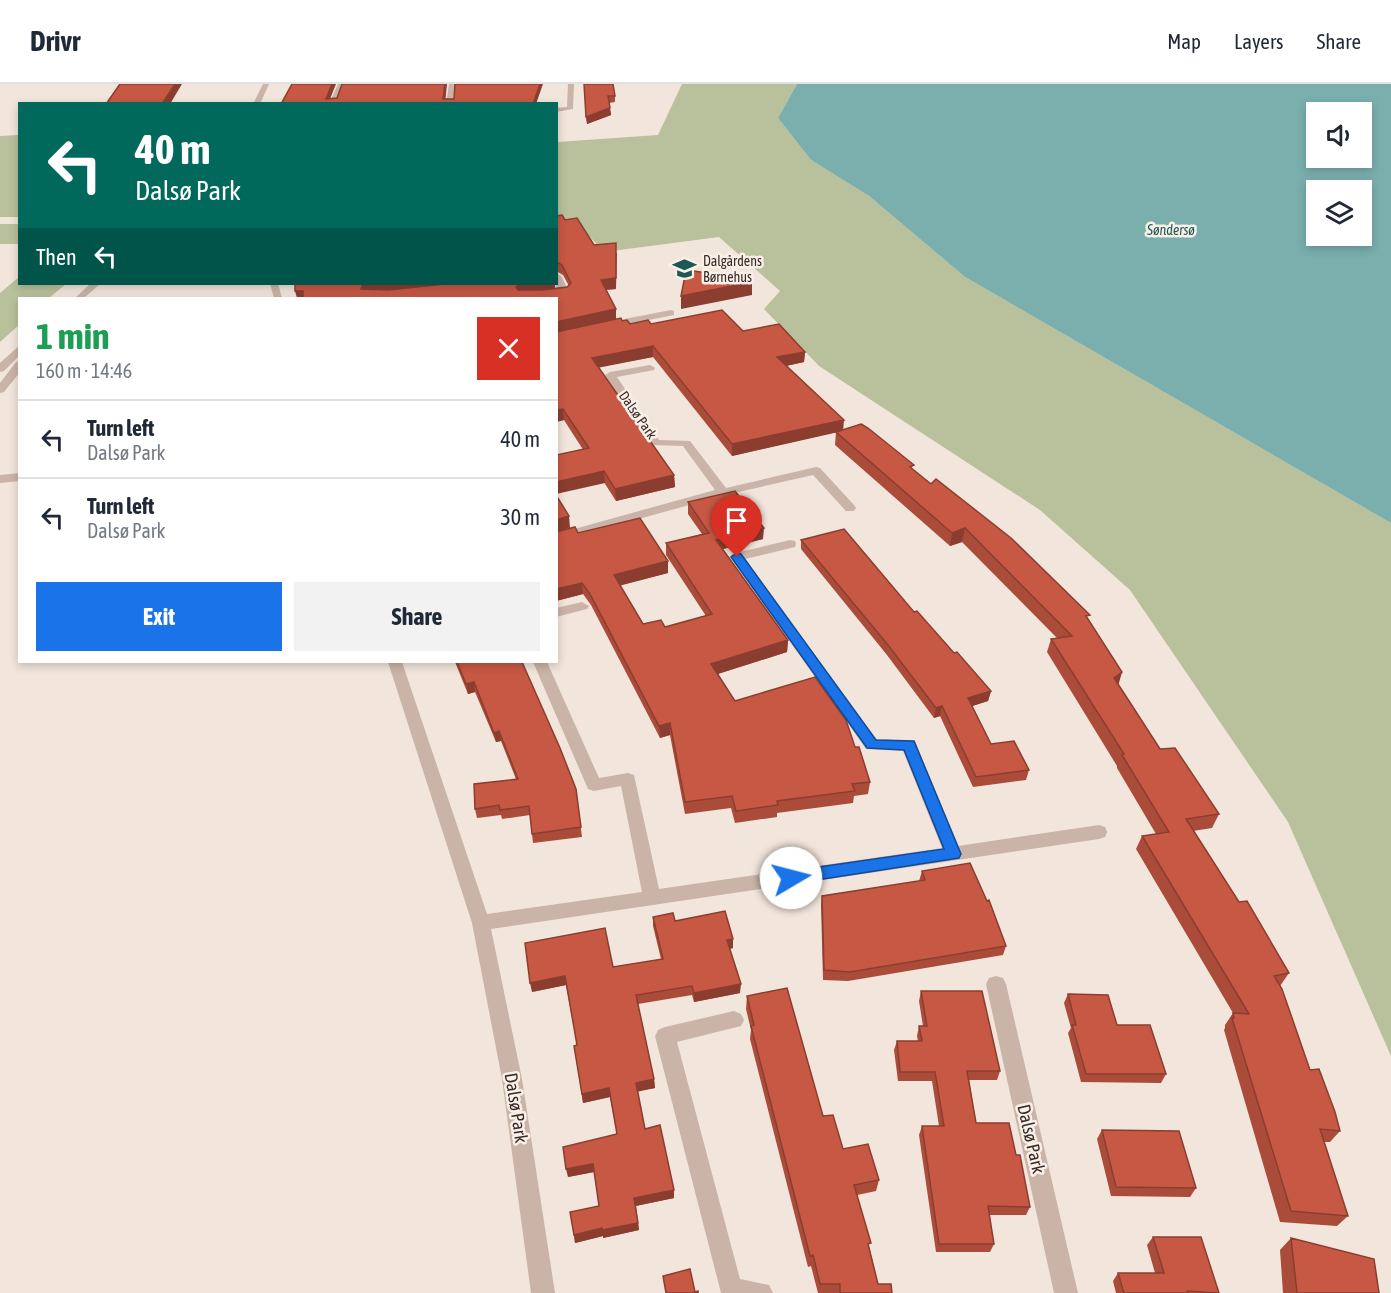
<!DOCTYPE html>
<meta charset="utf-8">
<style>
body{margin:0;font-family:"Asap Condensed",sans-serif;background:#f2f2f3;color:#1f2937;height:100vh;display:flex;flex-direction:column;font-size:22px;white-space:nowrap}
*{box-sizing:border-box;margin:0}
p{font-size:20px;color:#747a83}
.icon{flex:none;width:33px;height:33px;fill:none;stroke:currentColor;stroke-width:2;stroke-linecap:round;stroke-linejoin:round}
.map{position:relative;flex:1;overflow:hidden}
.side{position:absolute;left:18px;top:213px;width:540px;height:366px;display:flex;flex-direction:column;background:#fff;border-radius:0px;box-shadow:0 3px 9px #0003}
.side>*{flex:none}
.hud{position:absolute;left:18px;top:18px;width:540px;height:183px;border-radius:0px;box-shadow:0 3px 9px #0003;background:#00695c;color:#fff;overflow:hidden}
.tools{position:absolute;left:1306px;top:18px;display:grid;gap:12px}
.tools a{display:grid;place-items:center;width:66px;height:66px;border-radius:0px;background:#fff;box-shadow:0 3px 9px #0003;font-size:30px}
.pin{position:absolute;display:grid;place-items:center;width:51px;height:51px;color:#fff;margin:-62px -26px;border-radius:50% 50% 50% 0;rotate:-45deg;box-shadow:0 0 6px #0007}
.pin .icon{rotate:45deg}
.me{position:absolute;width:66px;margin:-33px;rotate:82deg;stroke-linejoin:round;filter:drop-shadow(0 0 4px #0008)}
.turn{display:flex;align-items:center;gap:21px;height:126px;padding:0 18px;font-size:27px}
.turn .icon{width:78px;height:78px;stroke-width:2.5}
.turn b{display:block;font-size:42px;line-height:51px}
.then{display:flex;align-items:center;height:57px;padding:0 18px;background:#0003;gap:12px;font-size:22px}
.round{display:grid;place-items:center;flex:none;width:63px;height:63px;border-radius:0px;background:#f2f2f3}
.summary{display:flex;align-items:center;justify-content:space-between;height:102px;padding:0 18px}
h1{font-size:36px;font-weight:700;line-height:45px;color:#1e9e55}
.cta{display:flex;gap:12px;margin-top:auto;padding:12px 18px}
.cta a{flex:1;height:69px;border-radius:0px;background:#1a73e8;color:#fff;font-size:24px;font-weight:700;line-height:69px;text-align:center}
.cta a+a{background:#f2f2f3;color:#1f2937}
ul{padding:0;list-style:none}
li{display:flex;align-items:center;gap:18px;height:78px;padding:0 18px;border-top:2px solid #e0e1e3}
li div{flex:1}
li b{display:block;font-size:22px}
li em{font-style:normal}
header{display:flex;align-items:center;gap:36px;box-sizing:border-box;height:84px;padding:0 30px;background:#fff;border-bottom:2px solid #e0e1e3}
header strong{font-size:28px}
nav{display:flex;gap:33px;margin-inline-start:auto;font-size:21px}
.map>svg:first-child{display:block}
</style>
<header>
<strong>Drivr</strong>
<nav><a>Map</a><a>Layers</a><a>Share</a></nav>
</header>
<div class="map">
<svg width="1391" height="1209" viewBox="0 0 1391 1209">
<rect width="100%" height="100%" fill="#f2e5db"/>
<path fill="#b8c19b" d="M682,0H797L778,34L811,76L869,112L965,193L1391,439V972L1288,738L1130,506L1040,426L819,282L764,225L780,207L719,153L604,168L576,138H557V58L658,51Z
M19,51V133H0V52Z
M0,140H19V160H0Z
M19,193L20,200H66L49,214H20L19,241L0,258V209Z"/>
<path fill="#7aafad" fill-rule="evenodd" d="M797,0H1391V439L965,193L869,112L811,76L778,34ZM1317,28H1362V74H1317ZM1317,106H1362V152H1317Z"/>
<g fill="none" stroke-linecap="round" stroke-linejoin="round">
<path fill="#cab4a7" fill-rule="evenodd" d="M338,0H344L336,20H329Z
M449,0H455L453,20H446Z
M568,0H574L573,25L556,28V24L567,23Z
M556,189L561,192L570,209L568,211L543,214H519L524,211L559,207L555,200Z
M270,200H278L282,214H274Z
M671,226L674,227V231L609,244L604,241L609,238Z
M650,281L655,284L654,286L617,293L659,356L690,357L726,404L816,383L820,384L854,421L856,424L854,427H846L813,391L725,411L556,458V450L715,406L683,362L652,361L605,291L610,288Z
M20,389V397L0,399V391Z
M790,456L795,457L796,460L795,463L745,475L876,655L915,657L958,762L1099,741L1105,743L1107,748L1105,753L1099,755L491,845L522,995L555,1209H531L502,995L472,839L388,578H402L487,830L642,808L621,702L594,707L588,705L533,578H547L599,694L628,689L634,691L659,805L942,764L903,667L866,665L730,473L732,470Z
M582,518L589,522L587,525L556,533V524Z
M996,892L1003,894L1006,900L1078,1209H1054L986,900L989,894Z
M734,927L741,930L744,936L741,942L677,958L740,1195L769,1201L773,1209H721L655,952L658,946L665,943Z"/>
<path fill="#cab4a7" fill-rule="evenodd" d="M263,0H269L260,20H253Z
M90,200H100L84,214H75Z
M20,261V271L4,287L0,288V279Z
M20,277V288L4,308L0,309V299L16,278Z"/>
</g>
<path fill="#ab4c3a" d="M584,0L615,12V18L609,19L611,31L587,40Z
M556,132L565,136L594,161L617,169L616,205L606,206L616,235L630,240H651L743,247L805,268L804,278L786,282L843,346L913,385L1088,536L1122,588L1118,600L1160,665L1219,730L1212,744L1193,747L1239,818L1289,889L1280,902L1310,986L1340,1047L1330,1058H1324L1348,1132L1337,1142L1280,1138L1224,946L1225,944V941L1233,929L1136,765L1142,752L1156,750L1117,684V682L1047,568L1051,555L1057,554L962,458L950,462L835,361L836,348L732,372L653,273L598,283L674,391L675,403L616,417L564,336L556,338V214L295,200H555V204L567,203L569,202L563,191L556,187Z
M688,418L763,455L723,465L788,556L787,568L718,590L735,617L855,663L870,698L868,710L854,712L853,719L777,729V733L735,739L731,724L685,730L670,651L660,654L591,521L583,510L556,517L578,449L668,489L620,501L643,540L665,543L706,532L666,471V459L702,450L688,430Z
M801,456L914,528L991,607L988,617L972,622L991,660L1029,686L1026,696L973,703L940,632L934,634L887,571L801,465Z
M455,578H522L576,705L582,753L533,759L530,731L502,735L501,731L477,734L475,725L516,695L501,657L496,658L475,608L468,610Z
M922,787L1006,862L1003,871L848,897L823,896L821,821L822,812L919,797Z
M653,833L675,837L733,864L730,865L740,909L694,918L692,911L638,920L654,995L655,1004L637,1007L645,1045L674,1114L636,1122L639,1146L603,1154V1152L575,1159L574,1151L599,1122L594,1088L568,1093L617,1050L610,1013L583,1019L574,962L577,961L566,901L532,908L613,883L661,875L653,842Z
M921,907L1000,987L997,996H969L976,1039L1016,1071L1030,1123L1026,1131H989L994,1160L990,1168H936L919,1051L922,1042H939L932,997H898L894,966L897,957H918L917,952L919,942H923L919,917Z
M1068,910L1117,941L1166,990L1161,999L1081,998L1068,949L1071,944L1064,919Z
M747,912L843,1065L879,1096L876,1107L857,1111L878,1200L892,1209H818L811,1182L808,1183L750,955L751,946L746,925Z
M1102,1046L1196,1104L1190,1113L1111,1112L1097,1055Z
M1153,1153L1219,1209H1116L1113,1197L1118,1189H1155L1147,1161Z
M1291,1154L1379,1209H1283L1280,1166Z"/>
<path fill="#8b3e30" d="M175,0H182L170,20H162Z
M332,0H336L328,20L326,15Z
M445,0H447L445,20L443,15Z
M540,0H543L536,20H533Z
M610,24L611,31L587,40L586,33Z
M616,159V205L601,206V196Z
M752,198V211L681,225V212Z
M366,200H447L370,209L361,205L362,202Z
M521,200H555V205L517,214L516,203Z
M295,207H303L305,214H297Z
M616,225V236L556,249V238Z
M653,262V273L592,285V274Z
M805,268L804,278L776,284L777,273Z
M563,325L564,336L556,338V326Z
M844,336L843,347L732,372V360Z
M604,387L605,399L556,410V398Z
M674,391L675,403L616,417L615,405Z
M569,432L570,444L556,448V436Z
M764,444L763,455L715,467L716,456Z
M965,444L962,458L950,462L952,449Z
M668,477V489L615,503L614,491Z
M582,499L583,510L556,517V505Z
M788,556L787,568L711,592V580Z
M1122,588L1118,602L1114,594Z
M474,598L475,608L468,610L466,600Z
M991,607L988,617L966,624L968,614Z
M942,622L940,632L934,634L936,624Z
M670,639V651L660,654L659,642Z
M499,647L501,657L496,658L494,649Z
M733,855V864L727,865V856Z
M565,892L566,901L532,908L530,899Z
M741,900L740,909L694,918V909Z
M654,995L655,1004L636,1008V999Z
M609,1004L610,1013L583,1019L582,1010Z
M593,1080L594,1088L568,1093L566,1085Z
M674,1106V1114L635,1122L634,1114Z
M638,1139L639,1146L603,1154V1152L575,1159L574,1151L602,1144Z"/>
<path fill="#c75844" stroke="#8b3e30" stroke-width="1.5" d="M120,0H175L162,20H106Z
M292,0H332L326,15L337,14L342,0H445L443,15H454L455,0H540L533,20H281Z
M584,0H613L615,12H608L610,24L586,33Z
M562,131L565,136L577,134L594,161L616,159V194L601,196L616,225L556,238V214H303V207H295V200H366L362,202L361,205L388,206L445,200H521L516,203L518,206H542L567,203L571,199L562,181L556,178V132Z
M686,186L752,195V198L681,212Z
M722,226L743,247L779,240L805,268L777,273L844,336L732,360L653,262L592,274L674,391L615,405L604,387L556,398V371L589,364L563,325L556,326V248L621,234L622,237L627,236L630,240L648,236L651,240Z
M861,340L868,344L914,381L910,383L931,400L936,395L1011,454L1090,531L1086,532L1122,588L1114,594L1131,620L1160,665L1175,664L1219,730L1186,735L1239,818L1247,817L1289,889L1274,892L1282,905L1310,986L1319,985L1335,1028L1340,1047L1320,1045L1348,1132L1291,1127L1232,934H1234L1233,929L1249,930L1142,752L1169,748L1122,671L1124,670L1051,555L1072,552L965,444L952,449L836,348Z
M735,407L764,444L716,456L788,556L711,580L735,617L815,593L846,636L855,663H859L870,698L852,700L855,707L777,717L778,721L736,727L732,712L685,718L670,639L659,642L590,510L582,499L556,505V448L575,443L578,449L640,434L668,477L614,491L643,540L661,536L665,543L712,530L666,459L709,449L688,418Z
M556,411L569,432L556,436Z
M844,445L914,528L917,527L954,569L957,568L991,607L968,614L991,660L1014,657L1029,686L976,693L942,622L936,624L888,561L801,456Z
M457,578H522L560,664L576,705L581,743L532,750L529,722L500,726L499,721L475,725L474,700L518,695L499,647L494,649L474,598L466,600Z
M970,779L987,817L989,816L1006,862L850,888L824,886L822,812L925,796L922,787Z
M725,827L733,855L727,856L741,900L694,909L692,902L636,911L654,995L636,999L645,1045L660,1041L674,1106L634,1114L638,1139L602,1146V1144L574,1151L570,1128L599,1122L593,1080L566,1085L563,1063L617,1050L609,1004L582,1010L574,962L577,961L565,892L530,899L525,859L605,844L613,883L663,875L653,833L673,829L675,837Z
M787,904L823,1032L833,1031L843,1065L868,1060L879,1096L854,1101L871,1159L868,1160L878,1200H891L892,1209H840V1200H820L813,1171L810,1172L751,942L754,941L747,912Z
M921,907H982L1000,987H967L976,1039H1009L1016,1071H1020L1030,1123L988,1122L994,1160H939L922,1042H944L935,988H900L897,957H922L919,942H927Z
M1068,910L1108,911L1117,941H1150L1166,990H1086L1072,941H1076Z
M1102,1046L1179,1047L1196,1104L1116,1103Z
M1153,1153H1201L1219,1209L1187,1207L1188,1209H1124L1118,1189H1164Z
M1291,1154L1374,1175L1379,1209H1297Z
M690,1185L695,1208L698,1207V1209H666L663,1192Z"/>
<path fill="#1a73e8" stroke="#114b97" stroke-width="1.5" d="M737,469L741,470L876,656L914,657L961,770L959,774L791,800L785,798L783,794L785,789L791,787L944,765L904,666L867,664L731,473Z"/>
<defs>
<symbol id="school-bare" viewBox="-9 -9 18 18"><path d="M0-5L7-2L0 1L-7-2ZM-4 1L0 2.5L4 1V4Q0 6-4 4Z" fill="#1d5857" stroke="#faf0e8" stroke-width="2.5" paint-order="stroke"/></symbol>
</defs>
<g fill-rule="evenodd">
<use href="#school-bare" x="668" y="168" width="33" height="33"/>
</g>
<g text-anchor="middle" stroke-width="5" stroke-linejoin="round" paint-order="stroke">
<g font-size="14" font-style="italic" fill="#1d5857" stroke="#faf0e8">
<text x="1171" y="151">Søndersø</text>
</g>
<g font-size="14" fill="#372b28" stroke="#faf0e8" text-anchor="start">
<text x="703" y="182">Dalgårdens<tspan x="703" dy="16">Børnehus</tspan></text>
</g>
<g font-size="14" fill="#372b28" stroke="#faf0e8">
<text transform="translate(638 331) rotate(55)" y="5">Dalsø Park</text>
</g>
<g font-size="18" fill="#372b28" stroke="#faf0e8">
<text transform="translate(516 1024) rotate(81)" y="6">Dalsø Park</text>
<text transform="translate(1031 1055) rotate(77)" y="6">Dalsø Park</text>
</g>
</g>
</svg>
<div class="tools">
<a><svg class="icon" aria-label="sound" viewBox="0 0 24 24"><path d="M4 9h4l5-4v14l-5-4H4zM17 9q2 3 0 6"/></svg></a>
<a><svg class="icon" aria-label="layers" viewBox="0 0 24 24"><path d="M12 4l9 5-9 5-9-5zM3 14l9 5 9-5"/></svg></a>
</div>
<div class="pin" style="left:737px;top:473px;background:#d93025"><svg class="icon" aria-label="arrive" viewBox="0 0 24 24"><path d="M6 21V4h12l-3 4 3 4H6"/></svg></div>
<svg class="me" style="left:791px;top:794px" viewBox="-20 -20 40 40"><circle r="19" fill="#fff"/><path d="M0-13L10 11 0 6-10 11z" fill="#1a73e8"/></svg>
<div class="hud">
<div class="turn"><svg class="icon" aria-label="left" viewBox="0 0 24 24"><path d="M17 20v-9H6M10 6l-5 5 5 5"/></svg><div><b>40 m</b>Dalsø Park</div></div>
<div class="then">Then<svg class="icon" aria-label="left" viewBox="0 0 24 24"><path d="M17 20v-9H6M10 6l-5 5 5 5"/></svg></div>
</div>
<section class="side">
<div class="summary"><div><h1>1 min</h1><p>160 m · 14:46</p></div><a class="round" style="background:#d93025;color:#fff"><svg class="icon" aria-label="close" viewBox="0 0 24 24"><path d="M6 6l12 12M18 6L6 18"/></svg></a></div>
<ul>
<li><svg class="icon" aria-label="left" viewBox="0 0 24 24"><path d="M17 20v-9H6M10 6l-5 5 5 5"/></svg><div><b>Turn left</b><p>Dalsø Park</p></div><em>40 m</em></li>
<li><svg class="icon" aria-label="left" viewBox="0 0 24 24"><path d="M17 20v-9H6M10 6l-5 5 5 5"/></svg><div><b>Turn left</b><p>Dalsø Park</p></div><em>30 m</em></li>
</ul>
<div class="cta"><a>Exit</a><a>Share</a></div>
</section>
</div>
